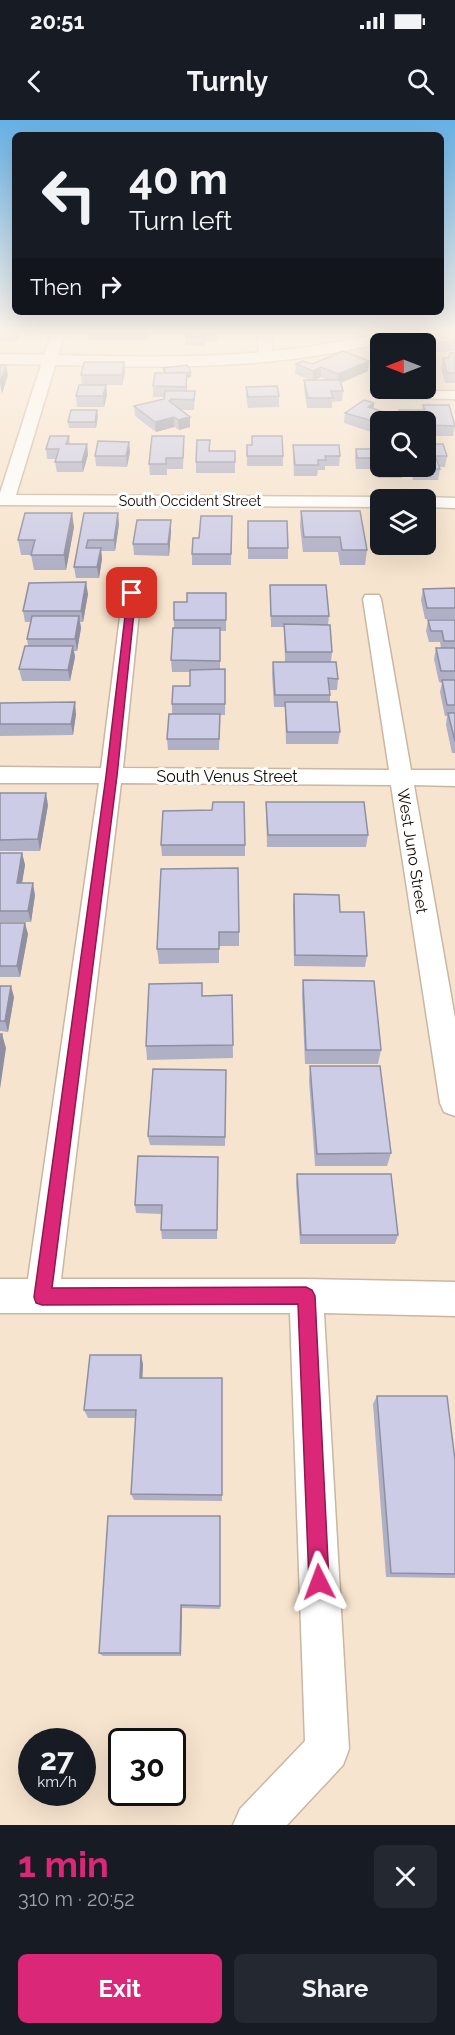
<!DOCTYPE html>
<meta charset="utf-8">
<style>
body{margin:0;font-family:Raleway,sans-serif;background:#242831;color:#f1f3f6;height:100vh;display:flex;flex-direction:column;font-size:22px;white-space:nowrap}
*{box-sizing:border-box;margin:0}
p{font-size:20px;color:#9ea1a6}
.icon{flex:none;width:33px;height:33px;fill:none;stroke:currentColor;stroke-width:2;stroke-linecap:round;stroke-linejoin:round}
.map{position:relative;height:1705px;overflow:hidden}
.sheet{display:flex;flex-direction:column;background:#171b24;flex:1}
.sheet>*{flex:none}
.banner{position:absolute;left:12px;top:12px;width:432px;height:183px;border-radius:9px;box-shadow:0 6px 24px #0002;background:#171b24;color:#f1f3f6;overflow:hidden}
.needle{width:39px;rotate:270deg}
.buttons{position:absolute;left:370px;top:213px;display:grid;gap:12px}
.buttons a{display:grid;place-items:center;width:66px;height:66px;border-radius:9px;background:#171b24;box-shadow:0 6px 24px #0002;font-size:30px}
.speed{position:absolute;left:18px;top:1608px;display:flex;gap:12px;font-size:30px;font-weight:700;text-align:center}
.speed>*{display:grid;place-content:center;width:78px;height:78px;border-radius:50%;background:#171b24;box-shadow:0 6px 24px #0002;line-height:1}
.speed small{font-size:15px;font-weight:400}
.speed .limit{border:3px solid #111;border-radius:9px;background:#fff;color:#111}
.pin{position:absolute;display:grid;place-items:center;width:51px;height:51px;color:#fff;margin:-26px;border-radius:12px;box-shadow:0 3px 9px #0006}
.me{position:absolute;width:66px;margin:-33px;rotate:357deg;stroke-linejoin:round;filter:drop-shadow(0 0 4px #0008)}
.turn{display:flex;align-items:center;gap:21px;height:126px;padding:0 18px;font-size:27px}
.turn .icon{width:78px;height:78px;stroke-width:2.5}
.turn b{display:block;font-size:42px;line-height:51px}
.then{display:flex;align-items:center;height:57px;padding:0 18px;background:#0003;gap:12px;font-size:22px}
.round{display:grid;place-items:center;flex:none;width:63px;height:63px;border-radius:9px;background:#242831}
.summary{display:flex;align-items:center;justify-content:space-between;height:102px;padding:0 18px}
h1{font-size:36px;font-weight:700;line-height:45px;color:#db2777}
.button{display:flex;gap:12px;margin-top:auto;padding:12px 18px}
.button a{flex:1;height:69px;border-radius:9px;background:#db2777;color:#fff;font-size:24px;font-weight:700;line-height:69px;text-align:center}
.button a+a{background:#242831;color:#f1f3f6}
.status{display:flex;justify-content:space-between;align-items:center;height:42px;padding:0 30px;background:#171b24;direction:ltr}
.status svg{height:16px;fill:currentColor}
header{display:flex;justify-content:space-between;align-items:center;height:78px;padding:0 18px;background:#171b24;font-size:27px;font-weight:700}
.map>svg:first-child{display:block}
</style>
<div class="status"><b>20:51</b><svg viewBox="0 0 49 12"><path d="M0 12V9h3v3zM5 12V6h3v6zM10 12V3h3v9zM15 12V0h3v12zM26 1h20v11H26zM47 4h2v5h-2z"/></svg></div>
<header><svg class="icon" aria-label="back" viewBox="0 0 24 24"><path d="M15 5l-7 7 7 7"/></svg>Turnly<svg class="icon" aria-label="search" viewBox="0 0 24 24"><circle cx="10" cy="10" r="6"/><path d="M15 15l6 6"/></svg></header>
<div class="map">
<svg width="455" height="1705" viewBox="0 0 455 1705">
<rect width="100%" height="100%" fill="#f7e4ce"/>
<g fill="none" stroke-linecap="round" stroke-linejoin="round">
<defs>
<path id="minor" d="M52,210H66L16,375L381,377L388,380H381V387L0,385V373Z
M257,210H271L273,236L271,239L266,240L259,236Z
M398,271H455V279L393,278L391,275L393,272Z
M426,377L455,378V388L426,387V380H419Z
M132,467L139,469L141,473L123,648L389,650L363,479L365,475H379L381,479L411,650H455V666L414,665L455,898V996L444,992L440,983L391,665L121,663L61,1159H306L455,1162V1196L324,1193L349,1629L343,1645L287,1705H233L240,1689L305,1621L290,1193H0V1159H28L99,663H0V647L101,648L123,473L125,469Z"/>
<path id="tertiary" d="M396,210H424L422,213C376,225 329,235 283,240C189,251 94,245 0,244V234C94,235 190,241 283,230C321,226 359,218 396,210Z"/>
</defs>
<use href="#minor" stroke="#c9b7a2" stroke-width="3"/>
<use href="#tertiary" stroke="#c9b7a2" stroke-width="3"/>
<use href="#minor" fill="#fff" fill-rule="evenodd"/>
<use href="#tertiary" fill="#fff" fill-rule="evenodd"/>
</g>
<path fill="#afafc6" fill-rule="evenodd" d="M0,210H21L17,222H0Z
M87,210L149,211L147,220H88Z
M185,210H217V221H206V226H185Z
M294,210H323L296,212Z
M437,210H455V231L431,232L429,223L430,214H437Z
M426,230L431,241L430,251H426Z
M455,233V263H445L441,248L443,238H449Z
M369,241L368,251L341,263L343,271L342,281L332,282V288H307L304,270V260H311L295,254L296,244H312ZM321,257L327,260H314Z
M163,248L191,257L187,258V271H195L194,290H180L190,307L179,310L174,307L156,312L135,296L134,286L164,279V277H153V266L163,253Z
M125,252L122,265H106L107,275L104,287H77L76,276L82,265L81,255Z
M246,267L279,276V287L248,288L246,277Z
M374,283V289L381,302V308L374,313L344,303L345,293Z
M423,285L455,306L453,316H426V302H398L399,290H422Z
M98,296L96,308H69L68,302Z
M69,316L70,324H87L88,335L83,352H57L55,342L56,339H47L46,329Z
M184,316L183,349H167V355H150L149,344Z
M129,322L130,332L127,347L96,346L95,336Z
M426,324L447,336L445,347H439L440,349L438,360H413L409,346H426Z
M247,325L283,336V346H247Z
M293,325L340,336L339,346H325V350H318L317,356H294L293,335Z
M356,329L404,346L402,358H378L377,349H356L355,339Z
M210,331H235V353H196V342Z
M301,391L367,430L365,445H340L338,432H303L300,406Z
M84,393L119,404L115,431H101L102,439L99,458H76L74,447Z
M232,396L231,445H192V434L199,418Z
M378,397H381V424H425L423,434L381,433L377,408Z
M248,401L288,428V439H248Z
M74,407L66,450H34L31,435H21L18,420Z
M171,411L169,436L134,435L133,424Z
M270,465L329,496L328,505L332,532L331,542L338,559L337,570H330V582L340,612L338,624H286L285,587H274L272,554L273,542H285L284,507H271Z
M455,468V499H425L421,480L423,469Z
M226,473V511H220V549H225V595H220L219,630H168L167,619L172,594V584L190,566V552H172L171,540L174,508V500L187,482Z
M88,474L83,502H80L81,508L77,531H74L75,537L70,561H22L19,549L28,526L27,519L31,502H25L23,491Z
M428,500H455V633H452L446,605L447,596H445L440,572L442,563L439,562L434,539L436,528H441L440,522H429L426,511Z
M0,583L76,594L73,615L0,616Z
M0,673L48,685L40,731H0Z
M266,682L368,715L366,727H267Z
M212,690L245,725V736H162L161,725Z
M0,733H22L25,745L22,763L35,775L31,802H0Z
M161,749L239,812V826H219V843L159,844L157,829Z
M294,774L340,792L367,836L365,847L294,846L293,785Z
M0,803L28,814L20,857H0Z
M303,860L381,930L378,944H305L302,875Z
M202,863V876L232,875L233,938L147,940L146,926Z
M0,866L14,877L8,912L0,911Z
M310,946L391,1033L387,1046H315L309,960Z
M226,950L225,1026L150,1025L148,1016Z
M218,1037L217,1119H162L161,1110L162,1094L136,1093L135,1085Z
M297,1054L398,1115L395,1124H300L296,1063Z
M143,1244L142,1258H222V1381L134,1380L131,1374L136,1298H88L84,1290Z
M377,1276L455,1340V1458L386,1457L373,1284Z
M220,1396V1489L182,1488L181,1536H103L99,1533Z"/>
<path fill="#8f8fa1" d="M17,210H21L17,222L16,212Z
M369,241L368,251L338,264V254Z
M124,242L125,252L122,265V255Z
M6,245L8,255L2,274L0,263Z
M321,247V257L313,261V251Z
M191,252V257L187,258V277L186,267L167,255Z
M106,265L107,275L104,287L103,276Z
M374,283L373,293L368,287Z
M97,290L98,296L96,308L95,302Z
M388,293L387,302H381V308L374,313L376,302Z
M174,297V307L156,312L155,302Z
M190,297V307L179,310L178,300Z
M129,322L130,332L127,347L126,336Z
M87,324L88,335L83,352L82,342Z
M72,393L74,407L66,450L64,435Z
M118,393L119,404L115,431L114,420Z
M171,400V411L169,436L168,424Z
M101,428L102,439L99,458L97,447Z
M86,462L88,474L83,502L81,491Z
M79,496L81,508L77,531L75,519Z
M73,526L75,537L70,561L68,550Z
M75,582L76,594L73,615L71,604Z
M46,673L48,685L40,731L38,719Z
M22,733L25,745L20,775L17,763Z
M33,763L35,775L31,802L28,791Z
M25,803L28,814L20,857L17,846Z
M11,866L14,877L8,912L5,901Z
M2,914L6,928L0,969V926Z
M141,1235L143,1244L142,1267L140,1258Z
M181,1485L182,1488L181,1536L180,1533Z"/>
<path fill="#cccce6" stroke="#8f8fa1" stroke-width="1.5" d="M0,210H17L16,212H0Z
M185,210H217V212H206V216L185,217Z
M439,210H455V222H433L430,214H441Z
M426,230H428L431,241H426Z
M343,231L369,241L338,254L321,247L313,251L296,244L303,241L312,244Z
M450,233H455V253H447L443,238H449Z
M84,242H124L122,255H81Z
M0,245H6L0,263Z
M187,245L191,252L166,253L163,248Z
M155,253H187L186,267L153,266Z
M304,260H340L343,271H331L333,278H308Z
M79,265H106L103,276H76Z
M277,266L279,276L248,277L246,267Z
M165,271H195L194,280L171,279L169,281L190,297L178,300L174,297L155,302L134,286L164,279Z
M364,280L374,283L368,287L388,293L376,302L345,293Z
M423,285H449L455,306L426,305V302L401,300L399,290H425Z
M71,290H97L95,302H68Z
M50,316H69L66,324H87L82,342H55L59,329H46Z
M152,316H184L183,338H166V344H149Z
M252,316H282L283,336H247V325H252Z
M197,320H210L209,331H235V342H196Z
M98,321L129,322L126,336H95Z
M426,324H443L447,336H435L440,349H415L414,346H426Z
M293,325H339L340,336H325L326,340H318V345H295Z
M356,329H381V346L404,347H380L378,338H357Z
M301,391H360L367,430H342L340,417H304Z
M25,393H72L64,435H31L35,420H18Z
M84,393H118L114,420H88L86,428H101L97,447H74Z
M201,396H232L231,434H192L193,418H199Z
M378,397H381V414Z
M137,400H171L168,424H133Z
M248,401H287L288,428H248Z
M86,462L81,491H23L29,463Z
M270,465H326L329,496H271Z
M455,468V488H427L423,469Z
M187,473H226V500H174V482H187Z
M32,496H79L75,519H27Z
M428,500H455V521H444L442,511H431Z
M284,504L330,505L332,532H286Z
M173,508H220V541L171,540Z
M25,526H73L68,550L19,549Z
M436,528H455V551H441Z
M273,542H336L338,559L328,558L330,575H275Z
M225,549V584H172L173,566H190V550Z
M442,560H455V585H447Z
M75,582L71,604H0V583Z
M285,582H337L340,612H287Z
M448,593H455V621Z
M169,594H220L219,619H167Z
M0,673H46L38,719L0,720Z
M213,682H244L245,725H161L163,691L212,690Z
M266,682H364L368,715H268Z
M0,733H22L17,763H33L28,791H0Z
M238,748L239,812H219V829H157L161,749Z
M294,774L339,775L340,792H364L367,836L295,835Z
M0,803H25L17,846H0Z
M303,860L374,861L381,930H306Z
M202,863V876L232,875L233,925L146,926L149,864Z
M0,866H11L5,901H0Z
M0,914H2L0,926Z
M310,946H380L391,1033L317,1034Z
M153,949L226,950L225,1017L148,1016Z
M138,1036L218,1037L217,1110H161L162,1085H135Z
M297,1054H391L398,1115H301Z
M90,1235H141L140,1258H222V1375L131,1374L136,1290H84Z
M377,1276H447L455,1340V1454L391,1453Z
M108,1396H220V1486L181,1485L180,1533H99Z"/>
<linearGradient id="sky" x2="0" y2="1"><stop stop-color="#67b1e6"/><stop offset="0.47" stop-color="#fbf3e9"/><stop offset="1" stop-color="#fbf3e9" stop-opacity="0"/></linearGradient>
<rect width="455" height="448" fill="url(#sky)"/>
<path fill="#db2777" stroke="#8e194d" stroke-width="1.5" d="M128,471L136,473L117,656L52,1168L306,1167L312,1170L315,1176L329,1462L326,1469L319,1472L312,1469L309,1462L298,1184L42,1185L36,1183L34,1177L106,656Z"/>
<g text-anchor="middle" stroke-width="6" stroke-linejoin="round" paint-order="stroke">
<g font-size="14" fill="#110b05" stroke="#fff">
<text x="190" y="386">South Occident Street</text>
</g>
<g font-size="16" fill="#110b05" stroke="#fff">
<text x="227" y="662">South Venus Street</text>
<text transform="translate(413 731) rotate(81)" y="6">West Juno Street</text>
</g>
</g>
</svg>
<div class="buttons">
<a><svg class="needle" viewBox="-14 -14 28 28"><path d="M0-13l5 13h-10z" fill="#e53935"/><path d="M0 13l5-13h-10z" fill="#9ea1a6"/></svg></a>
<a><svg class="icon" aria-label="search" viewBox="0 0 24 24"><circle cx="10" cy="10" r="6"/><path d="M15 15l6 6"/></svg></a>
<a><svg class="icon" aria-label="layers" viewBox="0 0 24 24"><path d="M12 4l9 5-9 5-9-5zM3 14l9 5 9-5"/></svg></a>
</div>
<div class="speed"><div>27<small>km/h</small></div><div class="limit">30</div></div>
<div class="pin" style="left:132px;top:473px;background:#d93025"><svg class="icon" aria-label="arrive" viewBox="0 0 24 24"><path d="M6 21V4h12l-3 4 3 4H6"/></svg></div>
<svg class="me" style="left:319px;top:1462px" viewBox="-20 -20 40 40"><path d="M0-17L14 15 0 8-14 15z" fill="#db2777" stroke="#fff" stroke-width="4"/></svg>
<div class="banner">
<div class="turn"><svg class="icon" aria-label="left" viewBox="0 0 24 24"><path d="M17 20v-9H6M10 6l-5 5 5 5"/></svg><div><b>40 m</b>Turn left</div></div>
<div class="then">Then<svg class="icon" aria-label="right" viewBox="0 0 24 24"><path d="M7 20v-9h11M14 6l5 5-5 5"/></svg></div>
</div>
</div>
<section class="sheet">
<div class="summary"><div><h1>1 min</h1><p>310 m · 20:52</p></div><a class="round"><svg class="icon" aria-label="close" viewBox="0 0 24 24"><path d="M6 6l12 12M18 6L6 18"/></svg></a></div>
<div class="button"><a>Exit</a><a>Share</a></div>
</section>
